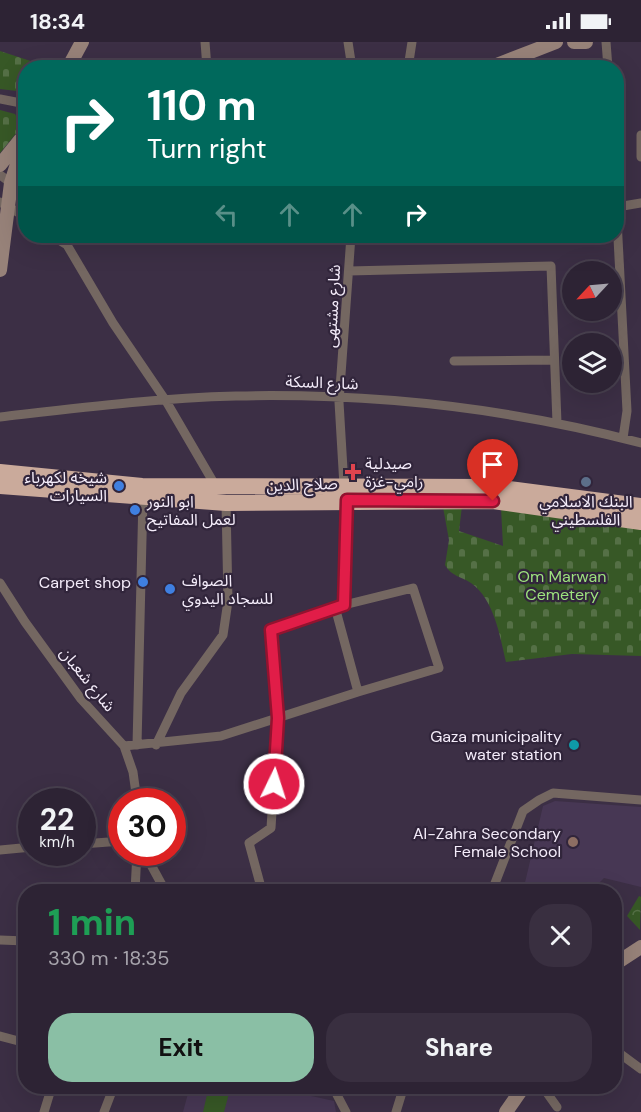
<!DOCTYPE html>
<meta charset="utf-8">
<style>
body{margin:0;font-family:"DM Sans","Noto Sans Arabic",sans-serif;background:#392f40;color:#f1f3f6;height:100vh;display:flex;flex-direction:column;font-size:22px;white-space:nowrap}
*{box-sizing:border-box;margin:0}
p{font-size:20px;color:#a7a4ac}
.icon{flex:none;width:33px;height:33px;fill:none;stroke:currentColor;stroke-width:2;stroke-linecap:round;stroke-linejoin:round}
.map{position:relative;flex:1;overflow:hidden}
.panel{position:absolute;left:18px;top:842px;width:604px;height:210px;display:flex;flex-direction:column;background:#2d2334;border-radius:24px;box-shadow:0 6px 24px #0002,0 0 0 2px #48404f}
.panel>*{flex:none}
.guide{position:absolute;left:18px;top:18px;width:606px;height:183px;border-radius:24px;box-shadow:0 6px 24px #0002,0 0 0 2px #48404f;background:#00695c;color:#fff;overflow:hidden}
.needle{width:39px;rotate:244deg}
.fabs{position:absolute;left:562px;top:219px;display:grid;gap:12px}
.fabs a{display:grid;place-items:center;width:60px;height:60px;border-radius:50%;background:#2d2334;box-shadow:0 6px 24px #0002,0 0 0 2px #48404f;font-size:30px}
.speed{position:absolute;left:18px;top:746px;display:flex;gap:12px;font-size:30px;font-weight:700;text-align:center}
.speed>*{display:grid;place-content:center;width:78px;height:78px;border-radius:50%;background:#2d2334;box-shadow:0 6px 24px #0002,0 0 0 2px #48404f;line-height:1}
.speed small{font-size:15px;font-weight:400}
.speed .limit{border:9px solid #d22;background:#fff;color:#111}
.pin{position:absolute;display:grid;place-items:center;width:51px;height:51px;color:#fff;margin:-62px -26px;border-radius:50% 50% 50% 0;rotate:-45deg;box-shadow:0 0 6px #0007}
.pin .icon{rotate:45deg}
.me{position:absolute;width:66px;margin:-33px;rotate:4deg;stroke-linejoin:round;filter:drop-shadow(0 0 4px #0008)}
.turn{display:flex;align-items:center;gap:21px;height:126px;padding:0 30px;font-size:27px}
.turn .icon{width:78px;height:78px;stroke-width:2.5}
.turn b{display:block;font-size:42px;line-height:51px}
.lanes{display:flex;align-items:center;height:57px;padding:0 30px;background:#0003;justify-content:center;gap:30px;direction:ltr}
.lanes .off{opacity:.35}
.round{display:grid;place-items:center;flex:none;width:63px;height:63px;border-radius:24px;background:#392f40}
.headline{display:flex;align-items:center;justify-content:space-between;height:102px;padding:0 30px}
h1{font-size:36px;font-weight:800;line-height:45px;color:#1e9e55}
.primary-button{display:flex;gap:12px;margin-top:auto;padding:12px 30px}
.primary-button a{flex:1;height:69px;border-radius:24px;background:#8abfa5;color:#111;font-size:24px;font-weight:800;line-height:69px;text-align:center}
.primary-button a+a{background:#392f40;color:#f1f3f6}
.status{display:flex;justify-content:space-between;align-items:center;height:42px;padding:0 30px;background:#2d2334;direction:ltr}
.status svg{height:16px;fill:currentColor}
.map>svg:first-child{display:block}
</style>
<div class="status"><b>18:34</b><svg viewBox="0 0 49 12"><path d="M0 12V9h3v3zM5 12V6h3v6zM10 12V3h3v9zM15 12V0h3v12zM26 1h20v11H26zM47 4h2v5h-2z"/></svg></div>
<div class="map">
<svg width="641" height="1070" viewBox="0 0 641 1070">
<defs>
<pattern id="forest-crowns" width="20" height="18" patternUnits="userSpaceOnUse" patternTransform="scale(1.5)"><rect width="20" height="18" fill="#375826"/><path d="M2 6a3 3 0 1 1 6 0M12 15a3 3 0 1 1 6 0" fill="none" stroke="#557046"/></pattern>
<pattern id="cemetery-stones" width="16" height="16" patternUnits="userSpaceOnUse" patternTransform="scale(1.5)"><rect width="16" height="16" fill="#375826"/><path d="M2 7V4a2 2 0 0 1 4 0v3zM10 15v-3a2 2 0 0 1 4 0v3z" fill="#557046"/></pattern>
</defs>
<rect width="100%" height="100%" fill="#3c2f45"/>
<path fill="#473754" d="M555,759L641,765V845L604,836L598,842L592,843L576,840L574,849H523L543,764Z
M190,1044H284V1048L334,1059L336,1070H183Z"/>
<path fill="url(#forest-crowns)" d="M639,854L641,855L640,888L627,874Z"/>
<path fill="url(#cemetery-stones)" d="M0,9L49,25L26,26L25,50L0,47Z
M0,68L15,72L22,84L0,111Z
M462,464L459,489L503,504L501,466L641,485V614L572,612L506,620C500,594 494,557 471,541C461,534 452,535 445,523L449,498L443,465Z"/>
<path fill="#375826" d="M209,1044H231L224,1070H203Z"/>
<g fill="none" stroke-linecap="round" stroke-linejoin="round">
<path stroke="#746761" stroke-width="9" d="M205,0L207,26
M348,0L352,26
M606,0L608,26
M408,26L412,0
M0,57L26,62
M641,93V115
M0,133L11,141V146
M616,158L627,369L623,396
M0,160L26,175
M617,165L641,161
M52,194L67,203L113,281L166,359L215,443
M349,229L551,224L557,381
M454,319L554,318
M0,375C78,366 157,356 236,354C372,351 509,366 641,401
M344,444L339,360L351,194
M0,541L25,580L81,657L124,704L133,730L137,759
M344,563L413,546L439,626L358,650
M137,703L143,455
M156,703L181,651L223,593L228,559L226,461
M124,704L221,694L358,650L335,565L344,563L347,458
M82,802L122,799
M0,808L32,805
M144,810L162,843L169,849
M135,849L137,810
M262,849L249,801L271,786L278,676L271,588L335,565
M492,849L523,769L539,758L553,751L641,758
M0,898L26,899
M0,994L26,1001
M615,1008L641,1027
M336,1044V1051L346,1070
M542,1044L557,1065
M44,1070L52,1044
M104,1070L114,1044
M396,1070L404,1044"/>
<path stroke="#978279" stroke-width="14" d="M574,0H586
M68,26L82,0
M489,26L556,0
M0,123L20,98
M0,228L11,141L26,94
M615,922L641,905
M506,1070L524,1044"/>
<path stroke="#caaa9b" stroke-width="16" d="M0,430L142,444L494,445L641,464
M0,444L226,461L493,459L641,480"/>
</g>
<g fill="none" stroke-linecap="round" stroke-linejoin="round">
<defs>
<path id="route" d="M274,742L278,676L271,588L344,563L347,458L493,459"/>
</defs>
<use href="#route" stroke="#92132f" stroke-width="15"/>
<use href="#route" stroke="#e11d48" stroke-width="10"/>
</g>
<path fill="#e0444e" stroke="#31253b" stroke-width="2" d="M350 421h6v6h6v6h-6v6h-6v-6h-6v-6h6z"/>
<circle fill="#5c6f8a" stroke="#31253b" stroke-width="2" cx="586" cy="440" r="6"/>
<g fill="#3f7fe0" stroke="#31253b" stroke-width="2">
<circle cx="119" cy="444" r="6"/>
<circle cx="135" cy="468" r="6"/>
<circle cx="143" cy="540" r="6"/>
<circle cx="170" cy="547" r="6"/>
</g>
<circle fill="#0f9aa8" stroke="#31253b" stroke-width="2" cx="574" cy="703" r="6"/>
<circle fill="#8d6e63" stroke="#31253b" stroke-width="2" cx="573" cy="800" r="6"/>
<g text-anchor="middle" stroke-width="4.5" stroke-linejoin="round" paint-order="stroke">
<g font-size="16" fill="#f4ecfa" stroke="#31253b">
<text transform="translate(332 264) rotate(-87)" y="6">شارع مشتهى</text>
<text transform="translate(322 340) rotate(2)" y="6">شارع السكة</text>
<text transform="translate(302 442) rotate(-2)" y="6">صلاح الدين</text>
<text transform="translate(88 637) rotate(51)" y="6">شارع شعبان</text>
</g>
<g font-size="16" fill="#f4ecfa" stroke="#31253b" text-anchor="end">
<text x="365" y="427" text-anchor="start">صيدلية<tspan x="365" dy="18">رامي-غزة</tspan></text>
<text x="107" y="441">شيخه لكهرباء<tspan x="107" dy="18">السيارات</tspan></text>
<text x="147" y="465" text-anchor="start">ابو النور<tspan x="147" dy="18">لعمل المفاتيح</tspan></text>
<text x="586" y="465" text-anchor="middle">البنك الاسلامي<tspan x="586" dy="18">الفلسطيني</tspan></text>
<text x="182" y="544" text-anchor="start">الصواف<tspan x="182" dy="18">للسجاد اليدوي</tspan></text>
<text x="131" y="546">Carpet shop</text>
<text x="562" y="700">Gaza municipality<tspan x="562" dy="18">water station</tspan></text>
<text x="561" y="797">Al-Zahra Secondary<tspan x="561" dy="18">Female School</tspan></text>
</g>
<g font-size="16" fill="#9de27e" stroke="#31253b">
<text x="562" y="540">Om Marwan<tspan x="562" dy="18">Cemetery</tspan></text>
</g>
</g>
</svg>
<div class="fabs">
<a><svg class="needle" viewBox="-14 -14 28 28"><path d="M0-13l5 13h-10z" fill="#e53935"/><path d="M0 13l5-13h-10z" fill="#a7a4ac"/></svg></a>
<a><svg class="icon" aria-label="layers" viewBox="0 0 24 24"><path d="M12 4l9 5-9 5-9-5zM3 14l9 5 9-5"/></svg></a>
</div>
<div class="speed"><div>22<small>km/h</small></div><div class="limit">30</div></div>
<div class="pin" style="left:493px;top:459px;background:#d93025"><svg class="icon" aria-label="arrive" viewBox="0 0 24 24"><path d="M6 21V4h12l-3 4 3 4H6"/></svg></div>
<svg class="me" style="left:274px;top:742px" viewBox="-20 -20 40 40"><circle r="17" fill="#e11d48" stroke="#fff" stroke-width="3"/><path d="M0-11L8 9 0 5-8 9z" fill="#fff"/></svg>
<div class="guide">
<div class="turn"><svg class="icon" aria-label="right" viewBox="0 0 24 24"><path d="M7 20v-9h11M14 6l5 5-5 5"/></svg><div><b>110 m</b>Turn right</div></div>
<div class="lanes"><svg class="icon off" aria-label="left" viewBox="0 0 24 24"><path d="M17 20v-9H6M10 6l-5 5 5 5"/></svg><svg class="icon off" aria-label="ahead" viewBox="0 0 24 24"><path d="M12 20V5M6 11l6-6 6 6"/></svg><svg class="icon off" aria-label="ahead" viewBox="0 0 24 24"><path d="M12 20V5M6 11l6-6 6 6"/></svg><svg class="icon" aria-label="right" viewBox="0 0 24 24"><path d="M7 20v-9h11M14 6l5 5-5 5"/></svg></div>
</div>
<section class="panel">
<div class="headline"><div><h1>1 min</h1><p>330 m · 18:35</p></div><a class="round"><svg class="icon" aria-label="close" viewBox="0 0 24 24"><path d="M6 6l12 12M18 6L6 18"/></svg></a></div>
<div class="primary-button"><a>Exit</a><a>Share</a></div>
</section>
</div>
